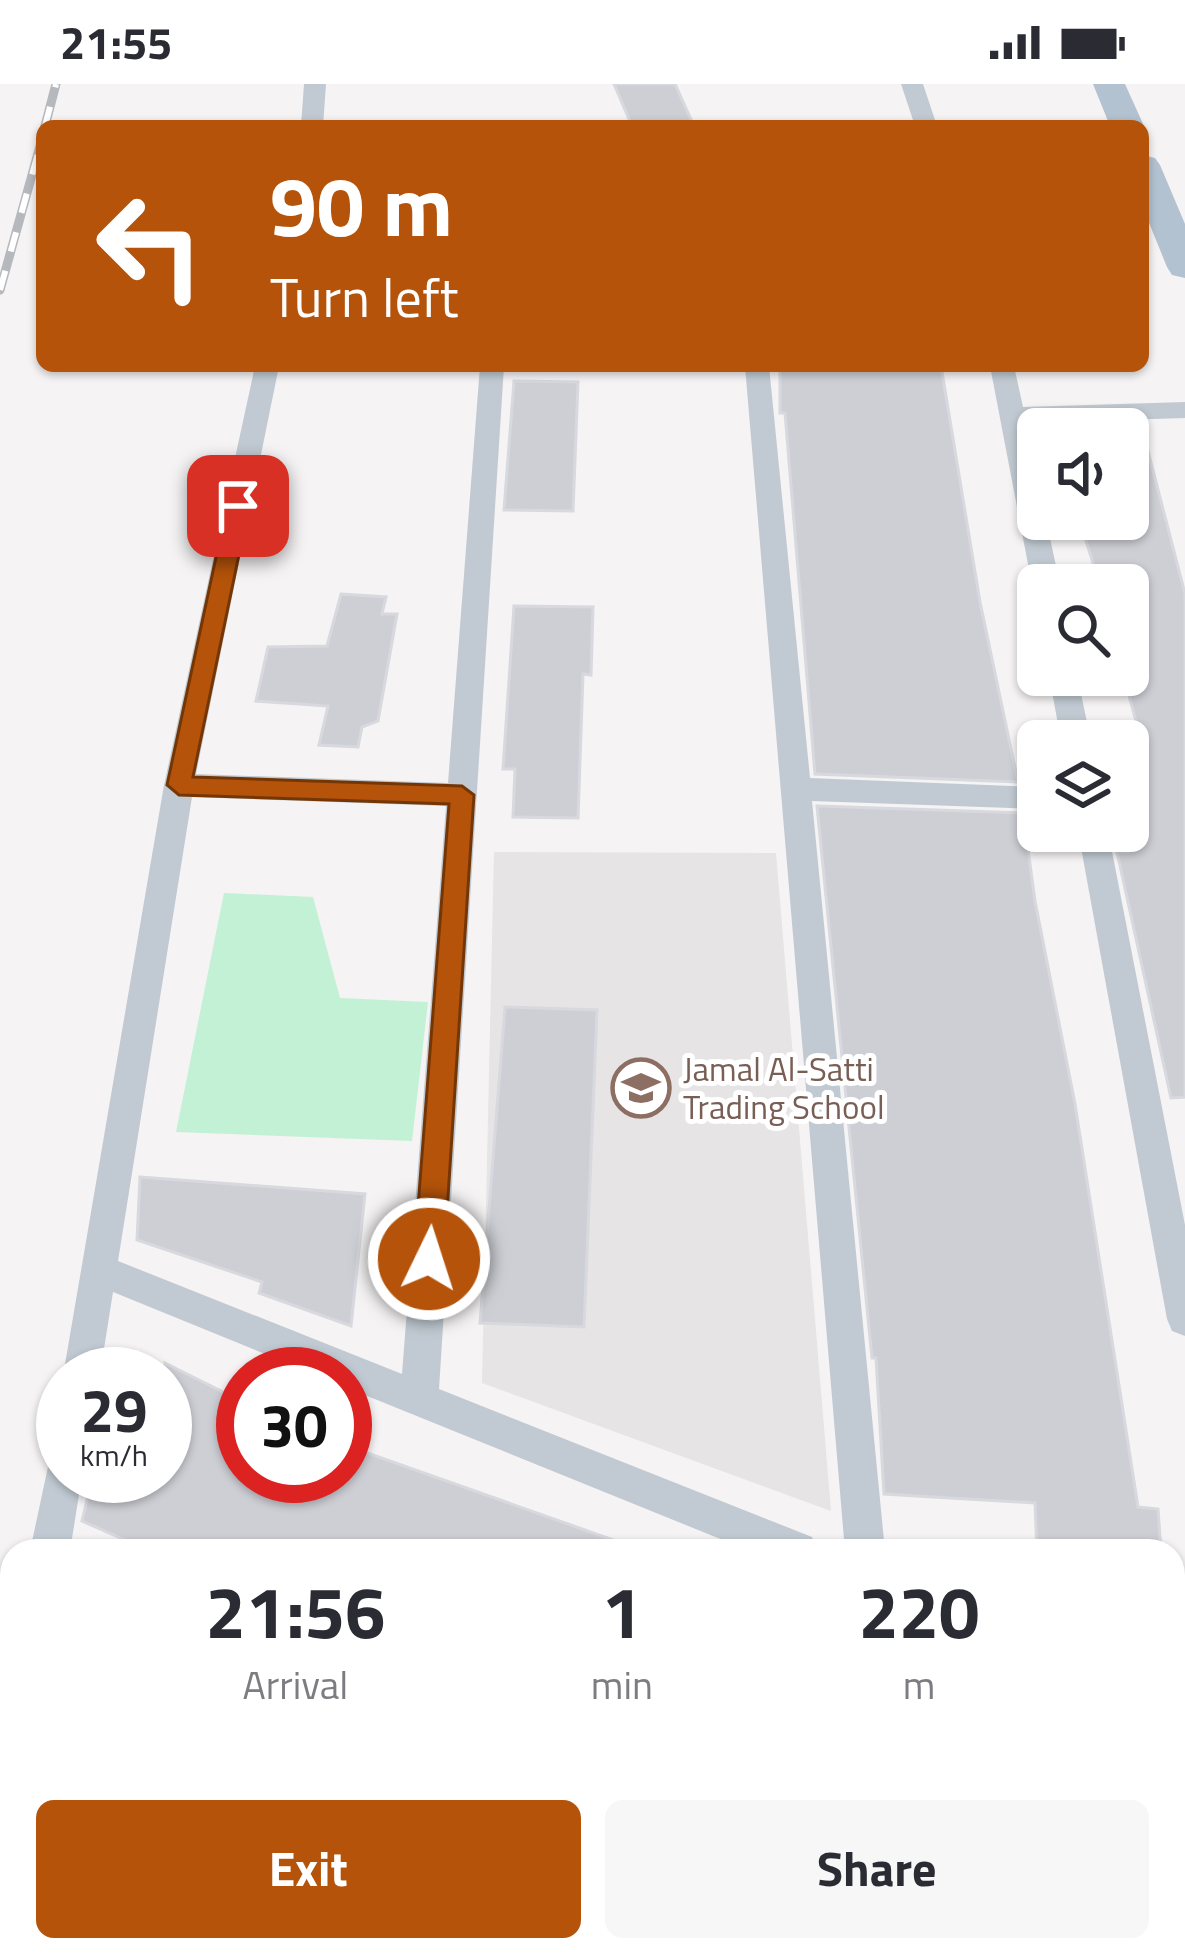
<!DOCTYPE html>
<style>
body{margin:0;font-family:"Titillium Web",sans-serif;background:#f7f7f7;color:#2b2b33;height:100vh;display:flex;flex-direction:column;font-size:45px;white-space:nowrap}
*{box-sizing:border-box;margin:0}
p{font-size:39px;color:#7c7c81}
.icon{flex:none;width:66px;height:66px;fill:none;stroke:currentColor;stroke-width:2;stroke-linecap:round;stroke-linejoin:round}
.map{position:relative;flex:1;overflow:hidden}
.side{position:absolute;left:0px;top:1455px;width:1185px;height:423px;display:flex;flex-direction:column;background:#fff;border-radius:36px 36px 0 0;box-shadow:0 3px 9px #0004}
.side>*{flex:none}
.top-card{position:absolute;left:36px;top:36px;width:1113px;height:252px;border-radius:18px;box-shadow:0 3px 9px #0004;background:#b45309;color:#fff;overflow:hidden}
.controls{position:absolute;left:1017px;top:324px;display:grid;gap:24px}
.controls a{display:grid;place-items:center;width:132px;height:132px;border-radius:18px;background:#fff;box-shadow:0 3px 9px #0004;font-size:60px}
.speed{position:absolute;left:36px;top:1263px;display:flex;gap:24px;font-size:60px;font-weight:700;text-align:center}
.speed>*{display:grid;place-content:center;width:156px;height:156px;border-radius:50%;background:#fff;box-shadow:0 3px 9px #0004;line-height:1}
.speed small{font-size:30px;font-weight:400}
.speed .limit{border:18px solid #d22;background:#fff;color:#111}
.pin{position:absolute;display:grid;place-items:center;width:102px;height:102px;color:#fff;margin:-51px;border-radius:24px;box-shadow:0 6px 18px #0006}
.me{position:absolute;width:132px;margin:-66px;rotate:4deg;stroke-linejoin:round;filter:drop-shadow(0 0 9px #0008)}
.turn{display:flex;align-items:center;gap:42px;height:252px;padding:0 36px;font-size:54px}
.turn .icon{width:156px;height:156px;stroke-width:2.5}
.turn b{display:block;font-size:84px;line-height:102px}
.eta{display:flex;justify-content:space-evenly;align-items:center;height:204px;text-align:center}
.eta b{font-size:72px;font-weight:700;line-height:84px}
.action{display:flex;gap:24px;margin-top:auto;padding:24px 36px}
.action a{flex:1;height:138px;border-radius:18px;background:#b45309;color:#fff;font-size:48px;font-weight:700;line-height:138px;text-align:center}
.action a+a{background:#f7f7f7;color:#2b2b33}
.status{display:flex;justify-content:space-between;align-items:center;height:84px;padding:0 60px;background:#fff;direction:ltr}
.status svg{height:33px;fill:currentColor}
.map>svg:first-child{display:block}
</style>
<div class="status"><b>21:55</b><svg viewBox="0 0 49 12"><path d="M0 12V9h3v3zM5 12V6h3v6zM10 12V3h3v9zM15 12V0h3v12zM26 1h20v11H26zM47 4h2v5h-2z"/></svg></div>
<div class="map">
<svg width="1185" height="1876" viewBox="0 0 1185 1876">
<rect width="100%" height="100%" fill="#f5f3f3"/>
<path fill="#e6e4e5" d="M494,768L776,769L831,1427L482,1299Z"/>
<path fill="#c3f1d5" d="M224,809L313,813L340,914L428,918L412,1057L176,1048Z
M0,1602L12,1606V1748L0,1743Z
M303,1866H719L738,1876H327Z"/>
<path fill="#cdcfd5" stroke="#d7d9de" stroke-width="3" d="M614,0H675L694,42H632Z
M780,282H941L980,518L1018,698L815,690L785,329H780Z
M514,297L578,298L573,427L504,426Z
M1141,340L1185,510V1013L1171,1014L1117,768H1128V677H1147L1128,608V501H1100L1079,435H1128V341Z
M341,510L386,513L382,530H397L378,637L362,643L358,663L319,661L328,622L256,617L268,563L327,562Z
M514,522L593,523L591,591L583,590L578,734L513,733L515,685H503Z
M817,722L1023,729L1035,817L1075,1020L1138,1423L1158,1425L1161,1467H1037L1035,1419L884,1410L876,1274H872Z
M505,923L597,926L584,1243L480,1239Z
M140,1093L365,1110L351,1242L259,1209L262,1198L137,1156Z
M165,1279L243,1318V1392H345V1361L633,1463V1467H150L82,1437L93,1392H165Z"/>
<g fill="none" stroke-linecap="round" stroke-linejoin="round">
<path fill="#c1cad2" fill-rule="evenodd" d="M304,0H326L323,42H301Z
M901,0H923L937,42H915Z
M255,282H279L196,690L448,699L480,282H504L439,1305L812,1453L818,1467H750L345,1303V1290H314L113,1208L100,1290L63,1292L164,701ZM192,713L446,722L402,1290L118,1177Z
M745,282H769L810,694L1038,703V725L812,717L885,1467H845Z
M990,282H1014L1023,323L1185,318V334L1026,339L1038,396V435H1046L1060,501H1038V508L1032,501Z
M1049,591H1077L1091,657H1061Z
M1078,747H1108L1185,1141V1252L1172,1247L1167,1235Z
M63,1372V1392H82L70,1467H30L49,1378Z
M1173,1605L1185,1610V1652L1173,1647Z
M938,1866H1004L1008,1876H942Z"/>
<path fill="#b3c2d1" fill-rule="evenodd" d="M1093,0H1125L1144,42L1143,43L1110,42Z
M1143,71L1155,74L1160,81L1185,140V194L1172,191L1167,183L1143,124Z"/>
<defs>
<path id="rail" d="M45,42L56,0
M0,206L42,55"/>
</defs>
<use href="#rail" stroke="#b5b8bd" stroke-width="9"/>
<use href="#rail" stroke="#fff" stroke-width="6" stroke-dasharray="20" stroke-linecap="butt"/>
</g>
<path fill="#b45309" stroke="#753606" stroke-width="3" d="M238,415L249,422L193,693L462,702L474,711L444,1175L439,1185L429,1189L418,1185L414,1175L449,720L179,711L167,701L227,422Z"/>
<defs>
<symbol id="school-ring" viewBox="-11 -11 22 22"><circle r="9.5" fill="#fff" stroke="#8d6e63" stroke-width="1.5"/><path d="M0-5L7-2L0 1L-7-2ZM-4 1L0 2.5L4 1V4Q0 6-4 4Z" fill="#8d6e63"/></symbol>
</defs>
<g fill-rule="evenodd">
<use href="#school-ring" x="608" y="971" width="66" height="66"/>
</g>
<g text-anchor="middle" stroke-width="10" stroke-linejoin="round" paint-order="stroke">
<g font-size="33" fill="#785e54" stroke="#fff" text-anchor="start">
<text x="683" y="997">Jamal Al-Satti<tspan x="683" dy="38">Trading School</tspan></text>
</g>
</g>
</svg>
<div class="controls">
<a><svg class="icon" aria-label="sound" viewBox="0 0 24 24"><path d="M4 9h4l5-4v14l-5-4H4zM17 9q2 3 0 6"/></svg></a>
<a><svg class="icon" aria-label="search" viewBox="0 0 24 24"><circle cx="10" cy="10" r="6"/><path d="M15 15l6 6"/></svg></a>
<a><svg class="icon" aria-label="layers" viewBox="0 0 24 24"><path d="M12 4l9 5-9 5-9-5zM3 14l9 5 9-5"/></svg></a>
</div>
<div class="speed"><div>29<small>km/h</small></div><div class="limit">30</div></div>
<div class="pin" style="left:238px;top:422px;background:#d93025"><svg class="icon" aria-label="arrive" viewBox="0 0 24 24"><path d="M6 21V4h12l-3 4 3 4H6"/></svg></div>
<svg class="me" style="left:429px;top:1175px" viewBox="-20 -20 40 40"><circle r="17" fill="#b45309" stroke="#fff" stroke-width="3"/><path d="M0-11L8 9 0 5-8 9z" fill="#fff"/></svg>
<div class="top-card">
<div class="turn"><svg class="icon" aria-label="left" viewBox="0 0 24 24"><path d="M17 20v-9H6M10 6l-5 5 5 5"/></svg><div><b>90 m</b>Turn left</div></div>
</div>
<section class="side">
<div class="eta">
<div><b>21:56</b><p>Arrival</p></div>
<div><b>1</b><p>min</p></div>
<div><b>220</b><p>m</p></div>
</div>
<div class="action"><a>Exit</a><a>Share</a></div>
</section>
</div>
